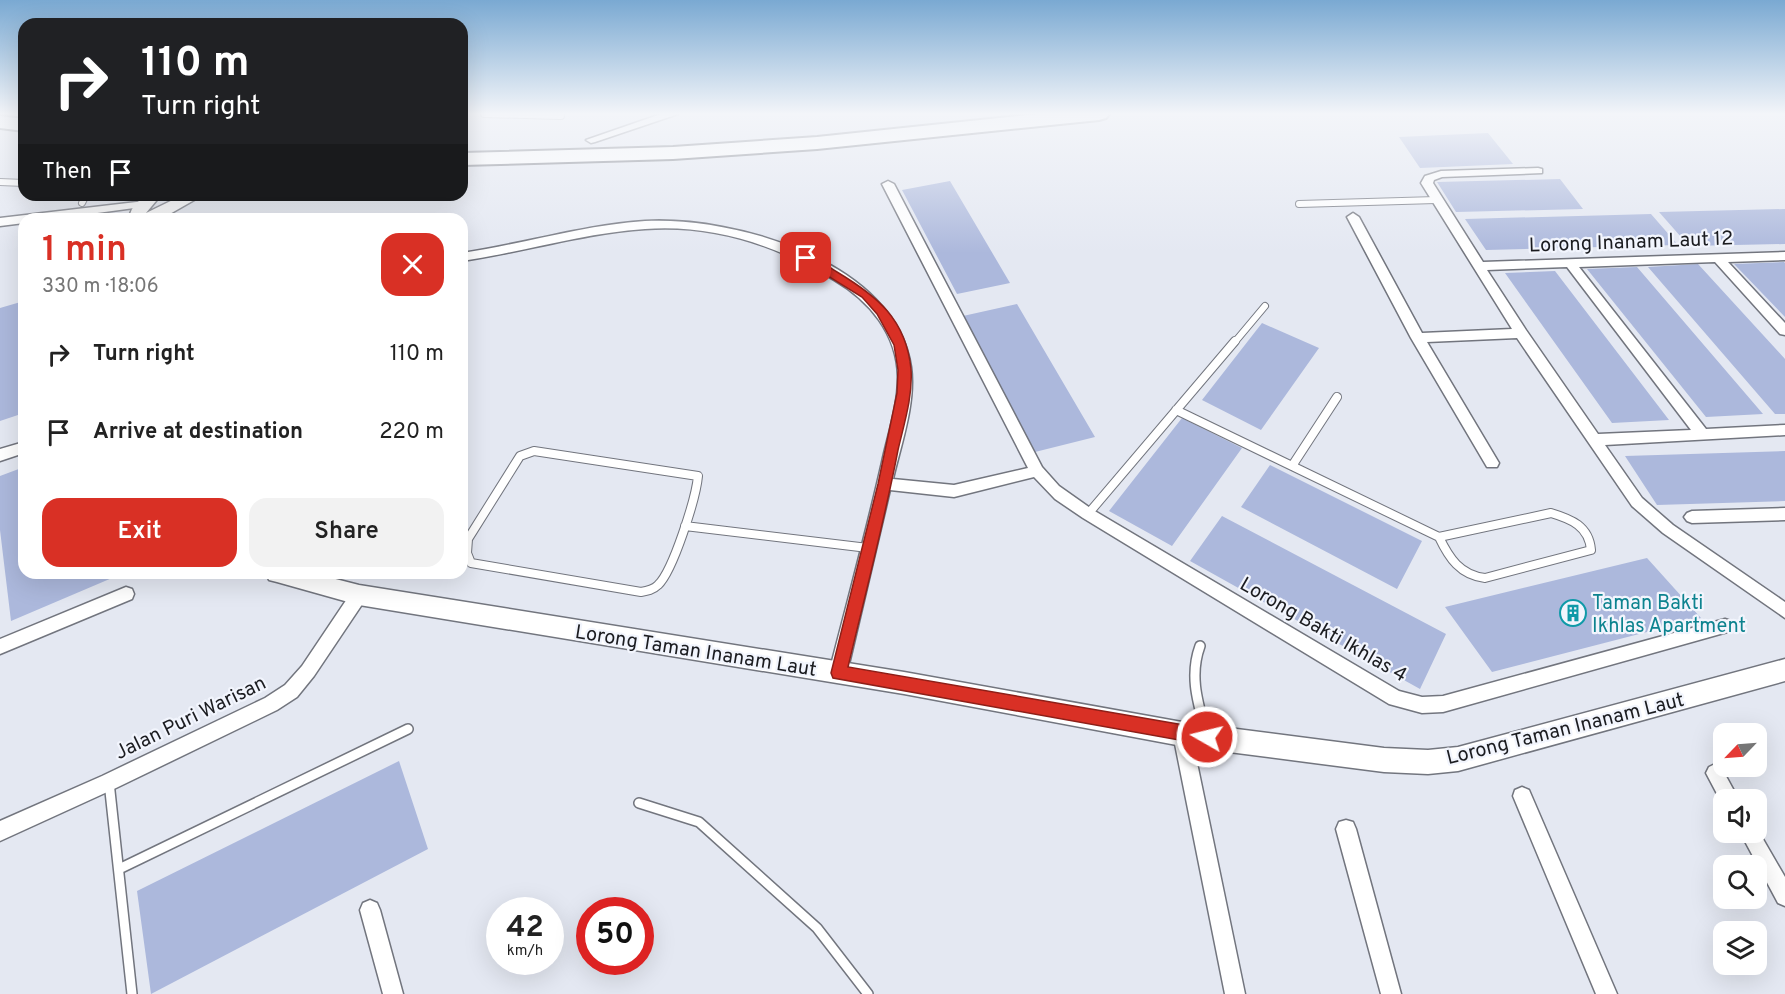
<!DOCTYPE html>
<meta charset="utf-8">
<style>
body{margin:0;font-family:Overpass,sans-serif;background:#f2f2f2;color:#222;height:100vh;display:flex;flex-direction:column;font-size:22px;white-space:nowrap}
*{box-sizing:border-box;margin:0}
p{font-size:20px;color:#767676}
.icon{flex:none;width:33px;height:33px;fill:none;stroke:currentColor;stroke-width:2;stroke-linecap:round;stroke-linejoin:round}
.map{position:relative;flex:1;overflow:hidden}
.side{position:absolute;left:18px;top:213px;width:450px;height:366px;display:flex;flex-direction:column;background:#fff;border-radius:18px;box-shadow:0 6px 24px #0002}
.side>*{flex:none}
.banner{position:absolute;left:18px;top:18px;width:450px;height:183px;border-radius:18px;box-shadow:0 6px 24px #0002;background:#202124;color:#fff;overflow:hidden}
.needle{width:39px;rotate:245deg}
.buttons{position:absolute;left:1713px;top:723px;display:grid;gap:12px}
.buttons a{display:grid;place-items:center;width:54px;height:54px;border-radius:12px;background:#fff;box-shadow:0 6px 24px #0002;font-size:30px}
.speed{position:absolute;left:486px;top:897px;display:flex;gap:12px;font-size:30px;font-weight:700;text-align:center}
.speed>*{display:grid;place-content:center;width:78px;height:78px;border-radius:50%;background:#fff;box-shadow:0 6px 24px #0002;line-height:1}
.speed small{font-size:15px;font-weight:400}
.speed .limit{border:9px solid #d22;background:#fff;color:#111}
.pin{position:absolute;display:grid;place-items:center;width:51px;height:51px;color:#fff;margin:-26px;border-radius:12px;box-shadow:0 3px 9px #0006}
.me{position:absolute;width:66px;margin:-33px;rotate:278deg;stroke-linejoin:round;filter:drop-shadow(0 0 4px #0008)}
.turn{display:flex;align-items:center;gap:21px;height:126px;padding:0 24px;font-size:27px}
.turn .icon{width:78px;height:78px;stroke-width:2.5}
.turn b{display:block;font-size:42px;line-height:51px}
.then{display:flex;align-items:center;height:57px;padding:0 24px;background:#0003;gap:12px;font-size:22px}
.round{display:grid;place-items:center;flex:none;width:63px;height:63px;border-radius:18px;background:#f2f2f2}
.summary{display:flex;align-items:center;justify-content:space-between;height:102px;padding:0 24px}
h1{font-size:36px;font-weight:600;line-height:45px;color:#d93025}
.action{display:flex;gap:12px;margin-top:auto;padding:12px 24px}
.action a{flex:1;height:69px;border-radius:18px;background:#d93025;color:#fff;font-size:24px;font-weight:600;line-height:69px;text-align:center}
.action a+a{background:#f2f2f2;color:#222}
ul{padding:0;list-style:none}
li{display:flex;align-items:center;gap:18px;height:78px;padding:0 24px}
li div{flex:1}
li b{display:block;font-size:22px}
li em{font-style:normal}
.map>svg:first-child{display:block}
</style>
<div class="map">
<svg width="1785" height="994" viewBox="0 0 1785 994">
<rect width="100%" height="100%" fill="#e4e8f2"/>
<path fill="#acb8dc" d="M1488,133L1513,164L1420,168L1399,137Z
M1560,179L1583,209L1456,212L1437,182Z
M950,181L1010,283L957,294L902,190Z
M1785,209V244L1689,246L1659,212Z
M1651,214L1678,245L1486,250L1465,219Z
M1784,262L1785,263V317L1734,264Z
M1698,264L1785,359V414H1775L1648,267Z
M1637,267L1763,414L1706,417L1587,269Z
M1555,271L1669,420L1612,423L1505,273Z
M24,301V413L0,421V308Z
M1017,304L1095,437L1035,452L963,316Z
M1262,323L1319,348L1261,430L1202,400Z
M1182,418L1242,448L1172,546L1109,511Z
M1785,451V501L1657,505L1625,456Z
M1270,465L1422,541L1397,589L1241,507Z
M24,467V573H111L112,578L11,621L0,530V476Z
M1222,516L1446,634L1420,689L1190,561Z
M1647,558L1701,618L1492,672L1445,607Z
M399,761L428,849L151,994L137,891Z"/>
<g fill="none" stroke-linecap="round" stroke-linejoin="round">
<defs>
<path id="lane-far2" d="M484,114L561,116
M0,182L24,183
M82,203L86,195
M1299,204L1436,200
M1234,343L1265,306"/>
<path id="lane-far1" d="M1176,410L1439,537
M534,451L698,476C696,498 673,571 658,585C653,590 647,591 641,592L471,563L467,553L468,539L520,456Z
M1292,466L1337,397
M1551,513C1571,519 1589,526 1591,550L1485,578C1460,575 1449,558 1439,537Z
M1088,514L1235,341
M685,526L868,548"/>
<path id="lane" d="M1200,646C1189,676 1198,703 1206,733
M109,782L132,994
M639,803L699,822L817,928L868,994
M119,869L408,729"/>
<path id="street" d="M661,114H678L595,142L591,143L586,140Z
M1538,168L1542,169V173L1442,177L1434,180L1433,183L1483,262L1785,252V260L1728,262L1785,323V335L1780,334L1715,262L1579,267L1706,429L1785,425V435L1605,445L1642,498L1673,525L1785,602V618L1663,533L1632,506L1517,338L1427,342L1499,463L1497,467H1487L1411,338L1347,217L1353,213L1359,217L1422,333L1512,329L1421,183L1425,176L1441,171ZM1567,267L1691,430L1598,434L1526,330L1487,270Z
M888,181L894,184L1042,467L1059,486L1093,510L1399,691L1422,697L1443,696L1725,619L1731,621L1733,626L1731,631L1443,712L1422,713L1389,704L1083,518L1055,499L1034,477L954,497L890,490L847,673L844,678L838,681L832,678L829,673C847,603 866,533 882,462C888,434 898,406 898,377C897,334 870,301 834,280C777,245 712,224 645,229C584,233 523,252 462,261V253C523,244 584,225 645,221C735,216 896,262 911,367C916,403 901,444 893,479L954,485L1028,468L882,184Z
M145,201L151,204L149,206L53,219H24V223L0,226V218Z
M24,442V453L0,461V449Z
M1785,508V520L1692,523L1687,521L1684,517L1687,513L1692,511Z
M126,587L132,589L134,594L132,599L0,654V639Z
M359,588L365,590L367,595L365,600L314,676L297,697L277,710L116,788L0,841V821L102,776L265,698L285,685L302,666L353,590Z
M1182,726L1188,728L1191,734L1245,994H1225L1173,734L1176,728Z
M1715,764L1721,767L1739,800H1724V807L1706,773L1709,767Z
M1522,787L1529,790L1617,994H1596L1513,796L1515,790Z
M1346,820L1353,822L1356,829L1401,994H1381L1336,829L1339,822Z
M1756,827L1785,877V906L1778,903L1740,832H1756Z
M370,900L377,903L380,910L403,994H383L360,910L363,903Z"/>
<path id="secondary" d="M144,195H161L146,213L183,195H203L161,219H128L132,209Z
M266,573H312L359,585L904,672L1182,722L1384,748L1428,750L1458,747L1785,659V681L1458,771L1428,774L1384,772L1182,746L904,694L359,605L277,582L269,580Z"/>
<path id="highway" d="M1038,114H1109L1106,118L1099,120L817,149L673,159L462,165V153L673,147L817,137Z
M0,116L24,119V131L0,128Z"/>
</defs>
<use href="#lane-far2" stroke="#72757e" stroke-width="8"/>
<use href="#lane-far1" stroke="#72757e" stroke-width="10"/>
<use href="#lane" stroke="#72757e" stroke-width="12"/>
<use href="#street" stroke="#72757e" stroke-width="3"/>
<use href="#secondary" stroke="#72757e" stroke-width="3"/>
<use href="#highway" stroke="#72757e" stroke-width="4"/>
<use href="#lane-far2" stroke="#fff" stroke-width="6"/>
<use href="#lane-far1" stroke="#fff" stroke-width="8"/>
<use href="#lane" stroke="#fff" stroke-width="9"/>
<use href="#street" fill="#fff" fill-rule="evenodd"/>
<use href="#secondary" fill="#fff" fill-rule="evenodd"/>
<use href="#highway" fill="#fff" fill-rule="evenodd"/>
</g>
<linearGradient id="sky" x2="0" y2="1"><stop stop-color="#7aa9d2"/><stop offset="0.45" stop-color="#f3f5f9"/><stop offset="1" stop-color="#f3f5f9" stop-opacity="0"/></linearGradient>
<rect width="1785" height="253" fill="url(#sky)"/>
<path fill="#d93025" stroke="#8d1f18" stroke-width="1.5" d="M806,254C817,258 827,266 837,272C877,296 906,319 911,369C913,396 904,424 898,450C884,523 865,595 848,667L1207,729L1213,732L1215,737L1213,742L1207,745L833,678L831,673L878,484L897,393L898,370L894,345L877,314L862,297L802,260L800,258Z"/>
<defs>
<symbol id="building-ring" viewBox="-11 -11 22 22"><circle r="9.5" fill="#f2f5fd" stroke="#0f9aa8" stroke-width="1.5"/><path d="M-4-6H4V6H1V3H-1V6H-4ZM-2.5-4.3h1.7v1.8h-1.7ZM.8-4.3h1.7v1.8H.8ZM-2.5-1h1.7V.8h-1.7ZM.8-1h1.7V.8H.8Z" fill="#0f9aa8"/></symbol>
</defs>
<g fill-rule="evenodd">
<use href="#building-ring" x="1558" y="598" width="30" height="30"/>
</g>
<g text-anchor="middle" stroke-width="4.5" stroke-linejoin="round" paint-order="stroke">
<g font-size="20" fill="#1b1c20" stroke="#f2f5fd">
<text transform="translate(1631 241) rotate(-2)" y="7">Lorong Inanam Laut 12</text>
<text transform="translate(1324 629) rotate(30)" y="7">Lorong Bakti Ikhlas 4</text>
<text transform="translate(696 650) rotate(9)" y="7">Lorong Taman Inanam Laut</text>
<text transform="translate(190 717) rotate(-26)" y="7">Jalan Puri Warisan</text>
<text transform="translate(1565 728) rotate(-14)" y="7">Lorong Taman Inanam Laut</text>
</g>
<g font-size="20" fill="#0d838f" stroke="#f2f5fd" text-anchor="start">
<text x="1592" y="609">Taman Bakti<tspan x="1592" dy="23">Ikhlas Apartment</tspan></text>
</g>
</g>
</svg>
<div class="buttons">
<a><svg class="needle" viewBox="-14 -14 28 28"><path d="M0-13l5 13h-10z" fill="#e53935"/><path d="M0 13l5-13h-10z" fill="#767676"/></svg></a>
<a><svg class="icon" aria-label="sound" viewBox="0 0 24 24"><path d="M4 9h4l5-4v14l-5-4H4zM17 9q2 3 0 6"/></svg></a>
<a><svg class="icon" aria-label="search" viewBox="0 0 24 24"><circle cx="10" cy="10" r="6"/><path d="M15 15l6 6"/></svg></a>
<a><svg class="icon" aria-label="layers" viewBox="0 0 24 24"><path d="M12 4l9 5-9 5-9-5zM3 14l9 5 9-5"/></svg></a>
</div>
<div class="speed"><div>42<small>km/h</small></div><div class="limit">50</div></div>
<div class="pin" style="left:806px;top:258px;background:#d93025"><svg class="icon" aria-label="arrive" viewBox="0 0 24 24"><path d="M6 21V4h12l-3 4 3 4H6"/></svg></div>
<svg class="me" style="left:1207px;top:737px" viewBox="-20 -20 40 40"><circle r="17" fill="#d93025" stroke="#fff" stroke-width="3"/><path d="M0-11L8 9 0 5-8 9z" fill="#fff"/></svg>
<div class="banner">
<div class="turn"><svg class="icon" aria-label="right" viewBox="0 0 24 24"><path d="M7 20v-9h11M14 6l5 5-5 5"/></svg><div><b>110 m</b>Turn right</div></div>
<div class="then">Then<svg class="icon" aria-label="arrive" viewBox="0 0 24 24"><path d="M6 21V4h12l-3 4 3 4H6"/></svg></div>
</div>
<section class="side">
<div class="summary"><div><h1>1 min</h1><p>330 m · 18:06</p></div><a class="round" style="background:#d93025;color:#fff"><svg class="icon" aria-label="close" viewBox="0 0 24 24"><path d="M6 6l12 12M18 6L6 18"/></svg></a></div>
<ul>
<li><svg class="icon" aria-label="right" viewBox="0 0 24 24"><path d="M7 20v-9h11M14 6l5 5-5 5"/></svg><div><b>Turn right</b></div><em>110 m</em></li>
<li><svg class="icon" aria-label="arrive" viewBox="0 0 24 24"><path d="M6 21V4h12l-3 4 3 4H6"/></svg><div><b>Arrive at destination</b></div><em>220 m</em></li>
</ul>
<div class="action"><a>Exit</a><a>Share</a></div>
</section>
</div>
